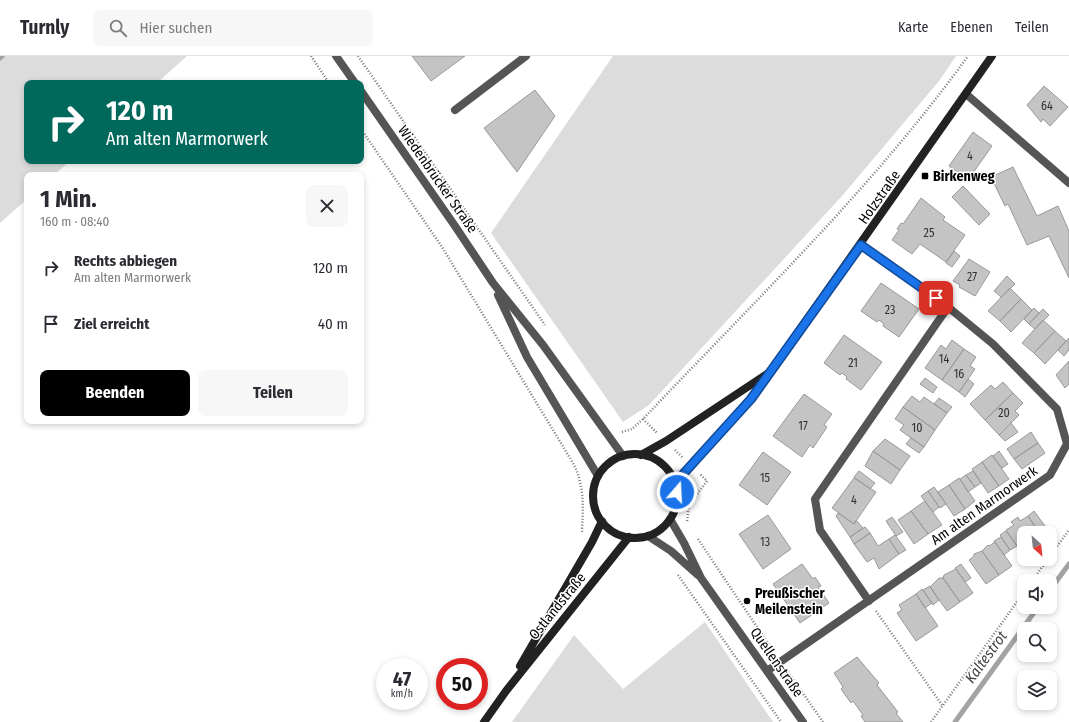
<!DOCTYPE html>
<html lang="de">
<meta charset="utf-8">
<style>
body{margin:0;font-family:"Fira Sans Condensed",sans-serif;background:#f7f7f7;color:#2b2b33;height:100vh;display:flex;flex-direction:column;font-size:15px;white-space:nowrap}
*{box-sizing:border-box;margin:0}
p{font-size:13px;color:#7c7c81}
.icon{flex:none;width:22px;height:22px;fill:none;stroke:currentColor;stroke-width:2;stroke-linecap:round;stroke-linejoin:round}
.map{position:relative;flex:1;overflow:hidden}
.drawer{position:absolute;left:24px;top:116px;width:340px;height:252px;display:flex;flex-direction:column;background:#fff;border-radius:8px;box-shadow:0 2px 6px #0003}
.drawer>*{flex:none}
.guide{position:absolute;left:24px;top:24px;width:340px;height:84px;border-radius:8px;box-shadow:0 2px 6px #0003;background:#00695c;color:#fff;overflow:hidden}
.needle{width:26px;rotate:153deg}
.fabs{position:absolute;left:1017px;top:470px;display:grid;gap:8px}
.fabs a{display:grid;place-items:center;width:40px;height:40px;border-radius:8px;background:#fff;box-shadow:0 2px 6px #0003;font-size:20px}
.speed{position:absolute;left:376px;top:602px;display:flex;gap:8px;font-size:20px;font-weight:700;text-align:center}
.speed>*{display:grid;place-content:center;width:52px;height:52px;border-radius:50%;background:#fff;box-shadow:0 2px 6px #0003;line-height:1}
.speed small{font-size:10px;font-weight:400}
.speed .limit{border:6px solid #d22;background:#fff;color:#111}
.pin{position:absolute;display:grid;place-items:center;width:34px;height:34px;color:#fff;margin:-17px;border-radius:8px;box-shadow:0 2px 6px #0006}
.me{position:absolute;width:44px;margin:-22px;rotate:19deg;stroke-linejoin:round;filter:drop-shadow(0 0 3px #0008)}
.turn{display:flex;align-items:center;gap:14px;height:84px;padding:0 16px;font-size:18px}
.turn .icon{width:52px;height:52px;stroke-width:2.5}
.turn b{display:block;font-size:28px;line-height:34px}
.round{display:grid;place-items:center;flex:none;width:42px;height:42px;border-radius:8px;background:#f7f7f7}
.headline{display:flex;align-items:center;justify-content:space-between;height:68px;padding:0 16px}
h1{font-size:24px;font-weight:700;line-height:30px}
.button{display:flex;gap:8px;margin-top:auto;padding:8px 16px}
.button a{flex:1;height:46px;border-radius:8px;background:#000;color:#fff;font-size:16px;font-weight:700;line-height:46px;text-align:center}
.button a+a{background:#f7f7f7;color:#2b2b33}
ul{padding:0;list-style:none}
li{display:flex;align-items:center;gap:12px;height:56px;padding:0 16px}
li div{flex:1}
li b{display:block;font-size:15px}
li em{font-style:normal}
header{display:flex;align-items:center;gap:24px;box-sizing:border-box;height:56px;padding:0 20px;background:#fff;border-bottom:1px solid #e1e1e2}
header strong{font-size:19px}
nav{display:flex;gap:22px;margin-inline-start:auto;font-size:14px}
.search{width:280px;height:36px;background:#f7f7f7;display:flex;align-items:center;gap:10px;box-sizing:border-box;padding:0 14px;border-radius:8px;color:#7c7c81;font-size:15px}
.map>svg:first-child{display:block}
</style>
<header>
<strong>Turnly</strong>
<div class="search"><svg class="icon" aria-label="search" viewBox="0 0 24 24"><circle cx="10" cy="10" r="6"/><path d="M15 15l6 6"/></svg>Hier suchen</div>
<nav><a>Karte</a><a>Ebenen</a><a>Teilen</a></nav>
</header>
<div class="map">
<svg width="1069" height="666" viewBox="0 0 1069 666">
<rect width="100%" height="100%" fill="#fff"/>
<path fill="#dcdcdc" d="M0,0H187L157,27H27V105H70L54,119H27V143L0,167Z
M613,0H956L939,25L842,140L649,349L623,366L491,177Z
M705,566L773,666H512L574,579L623,633Z"/>
<g fill="none" stroke-linecap="round" stroke-linejoin="round">
<path stroke="#a3a3a3" stroke-width="5" d="M0,2L2,0
M1050,534L1069,508
M955,666L1038,551"/>
</g>
<path fill="#c4c4c4" stroke="#999" d="M412,0H465L431,25Z
M1044,30L1068,51L1050,70L1043,63L1041,66L1027,49Z
M535,34L555,60L517,116L484,72Z
M973,76L992,90L968,124L949,110Z
M1013,111L1037,160L1058,150L1069,175V222L1049,180L1027,189L1008,148L1005,150L991,121Z
M963,130L990,158L979,169L952,141Z
M921,142L945,161L943,164L965,179L946,206L920,188L912,198L892,184L899,174L897,173L901,167L903,168Z
M954,195L960,200L952,211L946,207Z
M969,203L990,216L975,240L959,231L960,229L953,225Z
M1007,220L1015,228L1001,241L994,235Z
M881,227L919,253L899,281L883,270L884,268L879,264L877,266L861,255Z
M1010,232L1021,243L1000,265L988,255Z
M1021,243L1032,254L1011,276L1000,265Z
M1034,252L1039,257L1029,268L1024,263Z
M1043,253L1049,259L1035,273L1029,268Z
M1043,264L1055,275L1034,297L1022,287Z
M1055,275L1066,285L1045,308L1034,297Z
M844,279L882,306L861,334L846,323L847,321L842,317L840,319L824,307Z
M1069,282V294L1064,300L1058,294Z
M952,284L964,293L942,324L925,312L941,289L946,293Z
M964,293L976,301L970,310L975,313L959,336L942,324Z
M1069,305V328L1065,332L1056,319Z
M925,322L937,331L933,337L920,328Z
M968,323L974,328L965,341L959,336Z
M1003,326L1013,337L985,364L970,348L991,329L995,333Z
M1013,337L1023,347L1015,355L1019,359L999,379L985,364Z
M804,338L832,358L824,369L827,371L813,392L810,389L802,401L773,380Z
M912,340L920,346L924,341L947,357L935,374L903,351Z
M939,342L952,351L947,357L934,348Z
M903,351L935,374L924,391L900,374L904,369L895,363Z
M1011,367L1018,376L1005,385L999,379Z
M1031,376L1038,387L1014,403L1007,393Z
M911,382L924,391L919,397L906,388Z
M885,383L910,400L900,414L873,395Z
M1038,387L1045,397L1022,413L1014,403Z
M873,395L900,414L891,428L865,410Z
M999,395L1008,408L1002,412L993,400Z
M763,396L791,416L767,449L739,429Z
M992,399L1009,423L999,430L982,406Z
M982,406L999,430L988,437L972,413Z
M859,415L875,427L870,433L854,421Z
M973,415L981,427L975,431L966,419Z
M966,419L975,431L968,436L960,423Z
M854,422L876,436L854,468L832,452Z
M959,422L975,445L965,453L949,429Z
M949,429L965,453L954,460L938,436Z
M934,431L946,448L940,452L928,435Z
M928,435L939,451L933,456L921,440Z
M925,445L942,469L928,478L911,455Z
M911,455L928,478L914,488L898,464Z
M1034,455L1045,470L1038,475L1028,460Z
M838,457L854,468L856,464L863,472L850,481L836,460Z
M768,459L791,493L763,513L739,478Z
M1028,460L1040,477H1024V500L1006,474L1014,469L1011,466L1018,461L1020,465Z
M892,461L903,476L896,480L886,465Z
M865,471L870,477L854,488L850,481Z
M1006,475L1017,490L1010,494L1000,479Z
M870,477L878,490L889,483L899,498L879,513L874,502L867,506L854,488Z
M895,479L906,494L899,498L889,483Z
M1001,481L1010,494L1004,499L994,485Z
M995,486L1012,510L999,519L982,495L988,489L989,490Z
M982,495L999,519L986,528L969,504L974,500V498Z
M802,508L813,523L815,521L821,530L818,531L829,547L800,567L773,528Z
M961,508L971,522L965,526L955,512Z
M956,513L973,537L960,546L943,522L944,519Z
M939,522H943L960,546L947,555L930,531Z
M930,530L939,544L933,549L923,534Z
M922,533L932,547L925,552L916,538Z
M916,538L938,570L916,585L897,557L902,554L899,549Z
M857,601L879,627L877,629L898,656L896,657L903,666H865L861,660L863,659L853,645L851,647L841,633L843,631L834,617Z"/>
<g fill="none" stroke-linecap="round" stroke-linejoin="round">
<path stroke="#777" stroke-width="2.5" stroke-dasharray="1 2" stroke-linecap="butt" d="M311,0L329,27
M358,0L545,269
M361,73L442,191L573,407C585,430 583,452 582,476
M643,363L657,377
M622,376L632,373L643,363C753,247 874,130 968,0
M675,394L683,402
M687,465L689,449L707,425L700,418
M698,483L773,595
M1050,500L1069,474
M678,519L781,666
M1032,525L1048,503
M876,555L942,649
M788,616L823,666
M931,666L1024,536"/>
<path stroke="#555" stroke-width="8" d="M455,54L526,0"/>
<path stroke="#555" stroke-width="8" d="M966,38L1069,127
M670,463L684,487L701,522L803,666
M648,480L671,495L698,519
M869,545L820,474L815,443L948,251
M767,615L1050,419L1067,388L1057,353L993,288L948,251L861,189"/>
<path stroke="#555" stroke-width="8" d="M336,0L355,27
M361,35L455,170L493,227L543,289L623,400
M498,239L527,301L598,420"/>
<path stroke="#222" stroke-width="8" d="M593 440a42 42 0 1 1 84 0a42 42 0 1 1-84 0Z
M641,399L666,385L767,318
M675,427L751,343L992,0
M520,610L592,486L602,465
M484,666L506,635L629,481"/>
</g>
<g fill="none" stroke-linecap="round" stroke-linejoin="round">
<defs>
<path id="route" d="M677,436L675,427L751,343L861,189L936,242"/>
</defs>
<use href="#route" stroke="#114b97" stroke-width="10"/>
<use href="#route" stroke="#1a73e8" stroke-width="7"/>
</g>
<g fill="#000" stroke="#fff" stroke-width="1.5">
<rect x="921" y="116" width="8" height="8" rx="2"/>
<circle cx="747" cy="545" r="4"/>
</g>
<g text-anchor="middle" stroke-width="3" stroke-linejoin="round" paint-order="stroke">
<g font-size="12" fill="#313131">
<text x="1047" y="54">64</text>
<text x="970" y="104">4</text>
<text x="929" y="181">25</text>
<text x="972" y="225">27</text>
<text x="890" y="258">23</text>
<text x="944" y="307">14</text>
<text x="853" y="311">21</text>
<text x="959" y="322">16</text>
<text x="1004" y="361">20</text>
<text x="803" y="374">17</text>
<text x="917" y="376">10</text>
<text x="765" y="426">15</text>
<text x="854" y="448">4</text>
<text x="765" y="490">13</text>
</g>
<g font-size="14" font-weight="bold" fill="#000" stroke="#fff" text-anchor="start">
<text x="933" y="125">Birkenweg</text>
<text x="755" y="542">Preußischer<tspan x="755" dy="16">Meilenstein</tspan></text>
</g>
<g font-size="14" fill="#000" stroke="#fff">
<text transform="translate(438 123) rotate(55)" y="5">Wiedenbrücker Straße</text>
<text transform="translate(879 141) rotate(-55)" y="5">Holzstraße</text>
<text transform="translate(984 449) rotate(-35)" y="5">Am alten Marmorwerk</text>
<text transform="translate(557 550) rotate(-51)" y="5">Ostlandstraße</text>
<text transform="translate(777 606) rotate(55)" y="5">Quellenstraße</text>
</g>
<g font-size="15" font-style="italic" fill="#444" stroke="#fff">
<text transform="translate(986 601) rotate(-54)" y="5">Kaltestrot</text>
</g>
</g>
</svg>
<div class="fabs">
<a><svg class="needle" viewBox="-14 -14 28 28"><path d="M0-13l5 13h-10z" fill="#e53935"/><path d="M0 13l5-13h-10z" fill="#7c7c81"/></svg></a>
<a><svg class="icon" aria-label="sound" viewBox="0 0 24 24"><path d="M4 9h4l5-4v14l-5-4H4zM17 9q2 3 0 6"/></svg></a>
<a><svg class="icon" aria-label="search" viewBox="0 0 24 24"><circle cx="10" cy="10" r="6"/><path d="M15 15l6 6"/></svg></a>
<a><svg class="icon" aria-label="layers" viewBox="0 0 24 24"><path d="M12 4l9 5-9 5-9-5zM3 14l9 5 9-5"/></svg></a>
</div>
<div class="speed"><div>47<small>km/h</small></div><div class="limit">50</div></div>
<div class="pin" style="left:936px;top:242px;background:#d93025"><svg class="icon" aria-label="arrive" viewBox="0 0 24 24"><path d="M6 21V4h12l-3 4 3 4H6"/></svg></div>
<svg class="me" style="left:677px;top:436px" viewBox="-20 -20 40 40"><circle r="17" fill="#1a73e8" stroke="#fff" stroke-width="3"/><path d="M0-11L8 9 0 5-8 9z" fill="#fff"/></svg>
<div class="guide">
<div class="turn"><svg class="icon" aria-label="right" viewBox="0 0 24 24"><path d="M7 20v-9h11M14 6l5 5-5 5"/></svg><div><b>120 m</b>Am alten Marmorwerk</div></div>
</div>
<section class="drawer">
<div class="headline"><div><h1>1 Min.</h1><p>160 m · 08:40</p></div><a class="round"><svg class="icon" aria-label="close" viewBox="0 0 24 24"><path d="M6 6l12 12M18 6L6 18"/></svg></a></div>
<ul>
<li><svg class="icon" aria-label="right" viewBox="0 0 24 24"><path d="M7 20v-9h11M14 6l5 5-5 5"/></svg><div><b>Rechts abbiegen</b><p>Am alten Marmorwerk</p></div><em>120 m</em></li>
<li><svg class="icon" aria-label="arrive" viewBox="0 0 24 24"><path d="M6 21V4h12l-3 4 3 4H6"/></svg><div><b>Ziel erreicht</b></div><em>40 m</em></li>
</ul>
<div class="button"><a>Beenden</a><a>Teilen</a></div>
</section>
</div>
